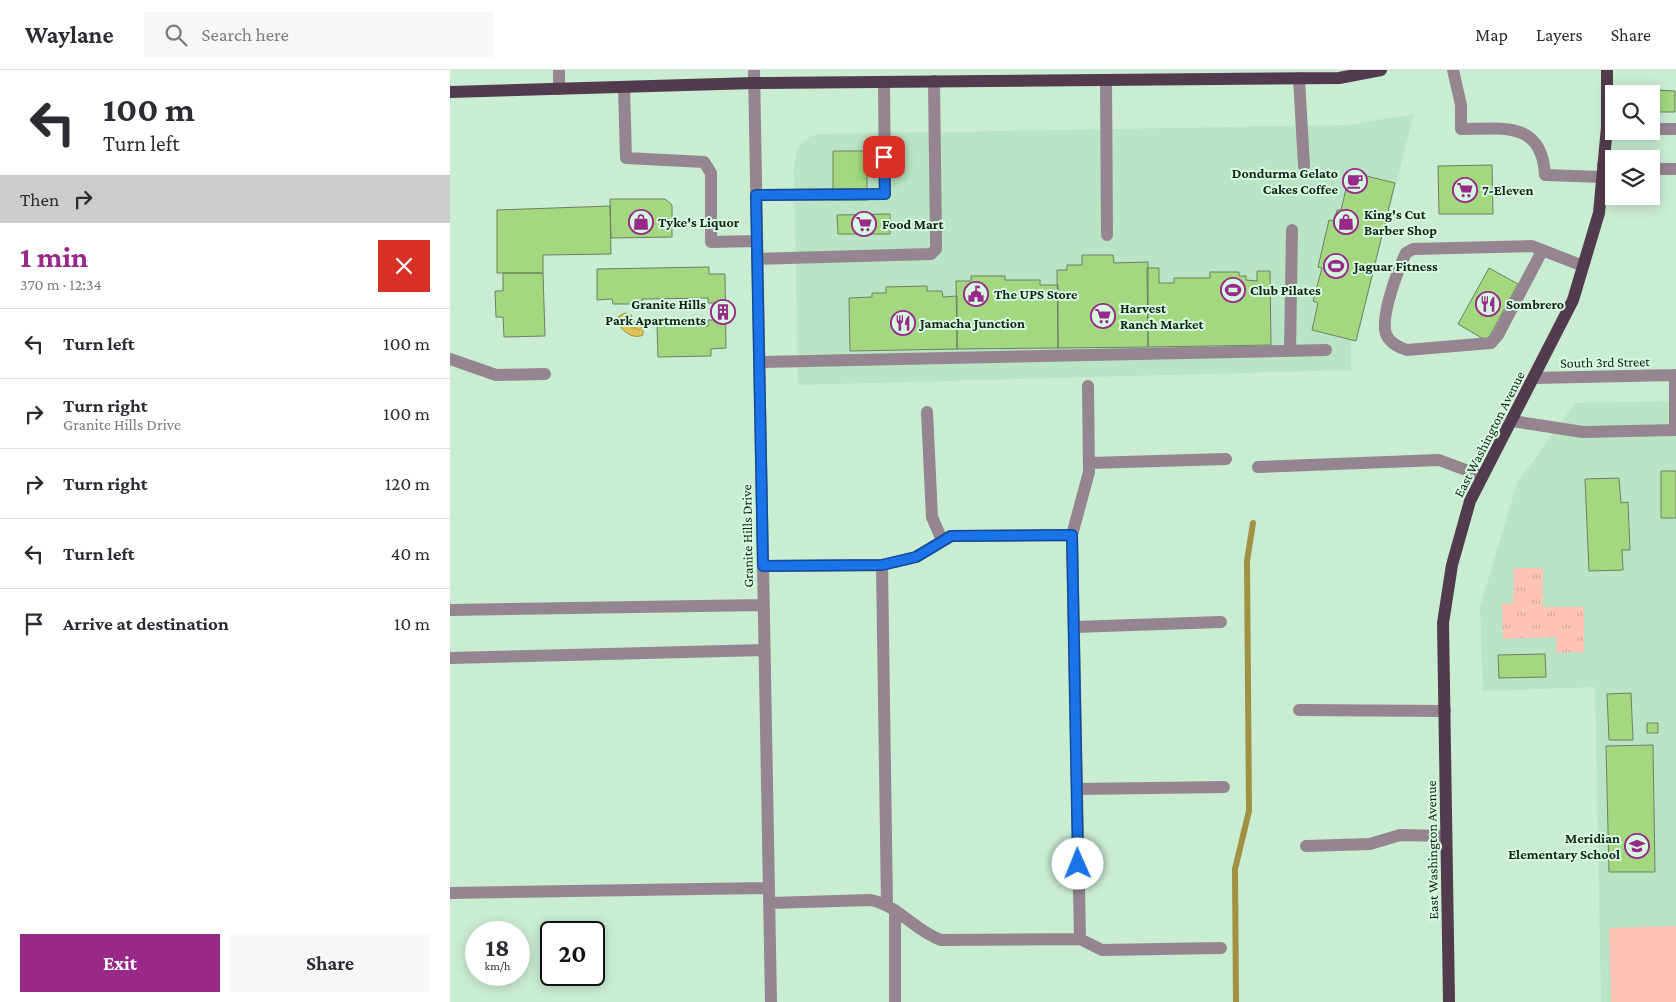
<!DOCTYPE html>
<meta charset="utf-8">
<style>
body{margin:0;font-family:"Crimson Pro",serif;background:#f7f7f7;color:#2b2b33;height:100vh;display:flex;flex-direction:column;font-size:19px;white-space:nowrap}
*{box-sizing:border-box;margin:0}
p{font-size:16px;color:#7c7c81}
.icon{flex:none;width:28px;height:28px;fill:none;stroke:currentColor;stroke-width:2;stroke-linecap:round;stroke-linejoin:round}
.map{position:relative;flex:1;overflow:hidden}
.details{display:flex;flex-direction:column;background:#fff;width:450px}
.details>*{flex:none}
.guide{background:#fff;color:#2b2b33;overflow:hidden}
.fabs{position:absolute;left:1155px;top:15px;display:grid;gap:10px}
.fabs a{display:grid;place-items:center;width:55px;height:55px;border-radius:0px;background:#fff;box-shadow:0 2px 12px #0003;font-size:25px}
.speed{position:absolute;left:15px;top:851px;display:flex;gap:10px;font-size:25px;font-weight:700;text-align:center}
.speed>*{display:grid;place-content:center;width:65px;height:65px;border-radius:50%;background:#fff;box-shadow:0 2px 12px #0003;line-height:1}
.speed small{font-size:12px;font-weight:400}
.speed .limit{border:2px solid #111;border-radius:8px;background:#fff;color:#111}
.pin{position:absolute;display:grid;place-items:center;width:42px;height:42px;color:#fff;margin:-21px;border-radius:10px;box-shadow:0 2px 8px #0006}
.me{position:absolute;width:55px;margin:-28px;rotate:359deg;stroke-linejoin:round;filter:drop-shadow(0 0 4px #0008)}
.turn{display:flex;align-items:center;gap:18px;height:105px;padding:0 20px;font-size:22px}
.turn .icon{width:65px;height:65px;stroke-width:2.5}
.turn b{display:block;font-size:35px;line-height:42px}
.then{display:flex;align-items:center;height:48px;padding:0 20px;background:#0003;gap:10px;font-size:19px}
.round{display:grid;place-items:center;flex:none;width:52px;height:52px;border-radius:0px;background:#f7f7f7}
.head{display:flex;align-items:center;justify-content:space-between;height:85px;padding:0 20px}
h1{font-size:30px;font-weight:700;line-height:38px;color:#982989}
.button{display:flex;gap:10px;margin-top:auto;padding:10px 20px}
.button a{flex:1;height:58px;border-radius:0px;background:#982989;color:#fff;font-size:20px;font-weight:700;line-height:58px;text-align:center}
.button a+a{background:#f7f7f7;color:#2b2b33}
ul{padding:0;list-style:none}
li{display:flex;align-items:center;gap:15px;height:70px;padding:0 20px;border-top:1px solid #e1e1e2}
li div{flex:1}
li b{display:block;font-size:19px}
li em{font-style:normal}
header{display:flex;align-items:center;gap:30px;box-sizing:border-box;height:70px;padding:0 25px;background:#fff;border-bottom:1px solid #e1e1e2}
header strong{font-size:24px}
nav{display:flex;gap:28px;margin-inline-start:auto;font-size:18px}
.search{width:350px;height:45px;background:#f7f7f7;display:flex;align-items:center;gap:12px;box-sizing:border-box;padding:0 18px;border-radius:0px;color:#7c7c81;font-size:19px}
main{display:flex;flex:1;min-height:0}
.map>svg:first-child{display:block}
</style>
<header>
<strong>Waylane</strong>
<div class="search"><svg class="icon" aria-label="search" viewBox="0 0 24 24"><circle cx="10" cy="10" r="6"/><path d="M15 15l6 6"/></svg>Search here</div>
<nav><a>Map</a><a>Layers</a><a>Share</a></nav>
</header>
<main>
<section class="details">
<div class="guide">
<div class="turn"><svg class="icon" aria-label="left" viewBox="0 0 24 24"><path d="M17 20v-9H6M10 6l-5 5 5 5"/></svg><div><b>100 m</b>Turn left</div></div>
<div class="then">Then<svg class="icon" aria-label="right" viewBox="0 0 24 24"><path d="M7 20v-9h11M14 6l5 5-5 5"/></svg></div>
</div>
<div class="head"><div><h1>1 min</h1><p>370 m · 12:34</p></div><a class="round" style="background:#d93025;color:#fff"><svg class="icon" aria-label="close" viewBox="0 0 24 24"><path d="M6 6l12 12M18 6L6 18"/></svg></a></div>
<ul>
<li><svg class="icon" aria-label="left" viewBox="0 0 24 24"><path d="M17 20v-9H6M10 6l-5 5 5 5"/></svg><div><b>Turn left</b></div><em>100 m</em></li>
<li><svg class="icon" aria-label="right" viewBox="0 0 24 24"><path d="M7 20v-9h11M14 6l5 5-5 5"/></svg><div><b>Turn right</b><p>Granite Hills Drive</p></div><em>100 m</em></li>
<li><svg class="icon" aria-label="right" viewBox="0 0 24 24"><path d="M7 20v-9h11M14 6l5 5-5 5"/></svg><div><b>Turn right</b></div><em>120 m</em></li>
<li><svg class="icon" aria-label="left" viewBox="0 0 24 24"><path d="M17 20v-9H6M10 6l-5 5 5 5"/></svg><div><b>Turn left</b></div><em>40 m</em></li>
<li><svg class="icon" aria-label="arrive" viewBox="0 0 24 24"><path d="M6 21V4h12l-3 4 3 4H6"/></svg><div><b>Arrive at destination</b></div><em>10 m</em></li>
</ul>
<div class="button"><a>Exit</a><a>Share</a></div>
</section>
<div class="map">
<svg width="1226" height="932" viewBox="0 0 1226 932">
<defs>
<pattern id="grass-tufts" width="24" height="20" patternUnits="userSpaceOnUse" patternTransform="scale(1.25)"><rect width="24" height="20" fill="#fec4b6"/><path d="M3 7l-1-3M5 7V3M7 7l1-3M15 17l-1-3M17 17v-4M19 17l1-3" fill="none" stroke="#d9a89c"/></pattern>
<pattern id="water-ripples" width="26" height="14" patternUnits="userSpaceOnUse" patternTransform="scale(1.25)"><rect width="26" height="14" fill="#dec157"/><path d="M2 4q2-2 4 0t4 0M15 11q2-2 4 0t4 0" fill="none" stroke="#bda64b"/></pattern>
</defs>
<rect width="100%" height="100%" fill="#c9edd3"/>
<path fill="#b9e4c5" d="M964,44L906,271L901,270V300L348,315L344,97L347,79L354,71L361,66L373,64L897,55Z
M1226,331V932H1151L1145,617L1033,621L1030,537L1067,413L1125,333Z"/>
<path fill="url(#grass-tufts)" d="M1064,498H1093V537H1134V582L1106,583V567L1053,569L1052,534L1063,533Z"/>
<path fill="#fec4b6" d="M1226,856V932H1161L1159,858Z"/>
<path fill="url(#water-ripples)" stroke="#a19144" d="M175,243L181,245L185,253L193,258V265C183,270 173,261 168,254L169,246Z"/>
<g fill="none" stroke-linecap="round" stroke-linejoin="round">
<path stroke="#a19144" stroke-width="6" d="M786,932L785,799L799,741L797,491L803,453"/>
</g>
<path fill="#a3d880" stroke="#6c8061" d="M1204,20L1225,21V42H1204Z
M383,81H417V130H383Z
M1042,95L1043,144H989L988,96Z
M900,102L945,113L906,271L862,260L868,233L863,231L872,198L868,197L879,150L884,151L887,140H891Z
M160,129H215L222,135V167L161,168Z
M160,136L161,184L93,185V203H47V140Z
M440,144V164H388L387,145Z
M632,185H663L664,193L698,192V277L608,278L607,200H617V195H632Z
M259,197V204H275L276,278L261,279V286L208,287L207,256H258V250H270V233H258V228L192,229V234H163L162,229L147,230V199Z
M697,198H709V213H724V208H760V202H789V206H796V210L807,211V201H820L821,275L698,277Z
M1039,198L1068,214L1037,271L1008,254Z
M53,203H93L95,266L54,267L53,247H46L45,221H53Z
M521,206H555V210H590V215H608V278L507,279L506,211H521Z
M477,216V221H492L493,227L507,226V279L400,281L399,228L422,227V223H436V217Z
M1211,401H1226V448H1211Z
M1169,408L1171,433L1178,432L1180,480H1172L1173,500L1139,501L1135,409Z
M1095,584L1096,607L1049,608L1048,585Z
M1181,623L1183,670H1159L1157,624Z
M1197,653H1208V663H1197Z
M1203,675L1205,802H1159L1156,676Z"/>
<g fill="none" stroke-linecap="round" stroke-linejoin="round">
<path stroke="#948590" stroke-width="12" d="M109,0V19
M304,0L321,932
M1003,0L1011,35V59C1052,59 1092,50 1095,105L1152,107
M849,8L854,96
M656,10L657,165
M174,17L176,88L254,92L261,103V172L307,171
M1201,59H1226
M1153,95L1164,96
M1201,99H1226
M306,125L435,124L434,12
M1092,181L1048,265L1041,273L957,280C949,278 939,272 936,264C930,247 948,199 956,183L963,179L1082,176L1133,196
M307,189L481,184L486,179V170L484,11
M840,281L842,160
M0,289L46,305L95,304
M309,292L876,280
M1084,308L1226,305
M477,342L482,447L492,470
M1062,351L1133,362L1226,360
M1225,360V305
M639,393L776,389
M808,397L989,390L1032,406
M622,465L639,402L638,316
M432,495L437,835
M313,496L432,495L466,487L501,466L622,465L630,869L491,870C465,861 449,836 421,830L319,833
M0,540L313,535
M624,557L771,552
M0,588L315,580
M849,640L995,641
M627,719L774,717
M856,776L920,774L950,765L996,766
M0,823L319,818
M630,869L652,880L771,878
M445,932V840"/>
<path stroke="#533b4e" stroke-width="12" d="M0,22L304,13L889,8L931,0
M999,932L993,553L1002,495L1020,431L1123,230L1149,143L1157,57V0"/>
</g>
<g fill="none" stroke-linecap="round" stroke-linejoin="round">
<defs>
<path id="route" d="M434,87L435,124L306,125L313,496L432,495L466,487L501,466L622,465L628,794"/>
</defs>
<use href="#route" stroke="#114b97" stroke-width="12"/>
<use href="#route" stroke="#1a73e8" stroke-width="9"/>
</g>
<defs>
<symbol id="cafe-ring" viewBox="-11 -11 22 22"><circle r="9.5" fill="#d6fbe0" stroke="#982989" stroke-width="1.5"/><path d="M-5.5-4.5H6V0H3Q3 3.5 0 3.5H-2.5Q-5.5 3.5-5.5 0ZM3-3.2v2h1.7v-2ZM-6 4.5H4V6H-6Z" fill="#982989"/></symbol>
<symbol id="supermarket-ring" viewBox="-11 -11 22 22"><circle r="9.5" fill="#d6fbe0" stroke="#982989" stroke-width="1.5"/><path d="M-6-5.5h2.5l.6 2H6L4.5 2H-2.5L-4.4-4H-6ZM-1.5 3.2a1.3 1.3 0 1 0 .1 0ZM3 3.2a1.3 1.3 0 1 0 .1 0Z" fill="#982989"/></symbol>
<symbol id="shop-ring" viewBox="-11 -11 22 22"><circle r="9.5" fill="#d6fbe0" stroke="#982989" stroke-width="1.5"/><path d="M-5-2.5h2.3a2.7 3.5 0 0 1 5.4 0H5L5.5 6h-11ZM-1.5-2.5h3a1.5 2.3 0 0 0-3 0Z" fill="#982989"/></symbol>
<symbol id="stadium-ring" viewBox="-11 -11 22 22"><circle r="9.5" fill="#d6fbe0" stroke="#982989" stroke-width="1.5"/><path d="M0-5a6.5 5 0 1 0 0 10a6.5 5 0 1 0 0-10ZM-3.5-1.8h7v3.6h-7Z" fill="#982989"/></symbol>
<symbol id="civic-ring" viewBox="-11 -11 22 22"><circle r="9.5" fill="#d6fbe0" stroke="#982989" stroke-width="1.5"/><path d="M-.6-6.5H3V-4.5H.6V-3L4-1V1h2V6H-6V1h2V-1L-.6-3ZM-1.2 2.5V6h2.4V2.5Z" fill="#982989"/></symbol>
<symbol id="restaurant-ring" viewBox="-11 -11 22 22"><circle r="9.5" fill="#d6fbe0" stroke="#982989" stroke-width="1.5"/><path d="M-5-6h1v4h1v-4h1v4h1v-4h1v5L-1.5 .5V6h-2V.5L-5-1ZM5-6V6H3V1.5H1.5Q1.5-4 5-6Z" fill="#982989"/></symbol>
<symbol id="building-ring" viewBox="-11 -11 22 22"><circle r="9.5" fill="#d6fbe0" stroke="#982989" stroke-width="1.5"/><path d="M-4-6H4V6H1V3H-1V6H-4ZM-2.5-4.3h1.7v1.8h-1.7ZM.8-4.3h1.7v1.8H.8ZM-2.5-1h1.7V.8h-1.7ZM.8-1h1.7V.8H.8Z" fill="#982989"/></symbol>
<symbol id="school-ring" viewBox="-11 -11 22 22"><circle r="9.5" fill="#d6fbe0" stroke="#982989" stroke-width="1.5"/><path d="M0-5L7-2L0 1L-7-2ZM-4 1L0 2.5L4 1V4Q0 6-4 4Z" fill="#982989"/></symbol>
</defs>
<g fill-rule="evenodd">
<use href="#cafe-ring" x="891" y="97" width="28" height="28"/>
<use href="#supermarket-ring" x="1001" y="106" width="28" height="28"/>
<use href="#shop-ring" x="177" y="138" width="28" height="28"/>
<use href="#shop-ring" x="882" y="138" width="28" height="28"/>
<use href="#supermarket-ring" x="400" y="140" width="28" height="28"/>
<use href="#stadium-ring" x="872" y="182" width="28" height="28"/>
<use href="#stadium-ring" x="769" y="206" width="28" height="28"/>
<use href="#civic-ring" x="512" y="210" width="28" height="28"/>
<use href="#restaurant-ring" x="1024" y="220" width="28" height="28"/>
<use href="#building-ring" x="259" y="228" width="28" height="28"/>
<use href="#supermarket-ring" x="639" y="232" width="28" height="28"/>
<use href="#restaurant-ring" x="439" y="239" width="28" height="28"/>
<use href="#school-ring" x="1173" y="762" width="28" height="28"/>
</g>
<g text-anchor="middle" stroke-width="4" stroke-linejoin="round" paint-order="stroke">
<g font-size="14" font-weight="bold" fill="#122017" stroke="#d6fbe0" text-anchor="start">
<text x="888" y="108" text-anchor="end">Dondurma Gelato<tspan x="888" dy="16">Cakes Coffee</tspan></text>
<text x="1032" y="125">7-Eleven</text>
<text x="914" y="149">King's Cut<tspan x="914" dy="16">Barber Shop</tspan></text>
<text x="208" y="157">Tyke's Liquor</text>
<text x="432" y="159">Food Mart</text>
<text x="904" y="201">Jaguar Fitness</text>
<text x="800" y="225">Club Pilates</text>
<text x="544" y="229">The UPS Store</text>
<text x="256" y="239" text-anchor="end">Granite Hills<tspan x="256" dy="16">Park Apartments</tspan></text>
<text x="1056" y="239">Sombrero</text>
<text x="670" y="243">Harvest<tspan x="670" dy="16">Ranch Market</tspan></text>
<text x="470" y="258">Jamacha Junction</text>
<text x="1170" y="773" text-anchor="end">Meridian<tspan x="1170" dy="16">Elementary School</tspan></text>
</g>
<g font-size="14" fill="#122017" stroke="#d6fbe0">
<text transform="translate(1155 292) rotate(-1)" y="5">South 3rd Street</text>
<text transform="translate(1039 364) rotate(-63)" y="5">East Washington Avenue</text>
<text transform="translate(297 466) rotate(-91)" y="5">Granite Hills Drive</text>
<text transform="translate(982 780) rotate(-91)" y="5">East Washington Avenue</text>
</g>
</g>
</svg>
<div class="fabs">
<a><svg class="icon" aria-label="search" viewBox="0 0 24 24"><circle cx="10" cy="10" r="6"/><path d="M15 15l6 6"/></svg></a>
<a><svg class="icon" aria-label="layers" viewBox="0 0 24 24"><path d="M12 4l9 5-9 5-9-5zM3 14l9 5 9-5"/></svg></a>
</div>
<div class="speed"><div>18<small>km/h</small></div><div class="limit">20</div></div>
<div class="pin" style="left:434px;top:87px;background:#d93025"><svg class="icon" aria-label="arrive" viewBox="0 0 24 24"><path d="M6 21V4h12l-3 4 3 4H6"/></svg></div>
<svg class="me" style="left:628px;top:794px" viewBox="-20 -20 40 40"><circle r="19" fill="#fff"/><path d="M0-13L10 11 0 6-10 11z" fill="#1a73e8"/></svg>
</div>
</main>
